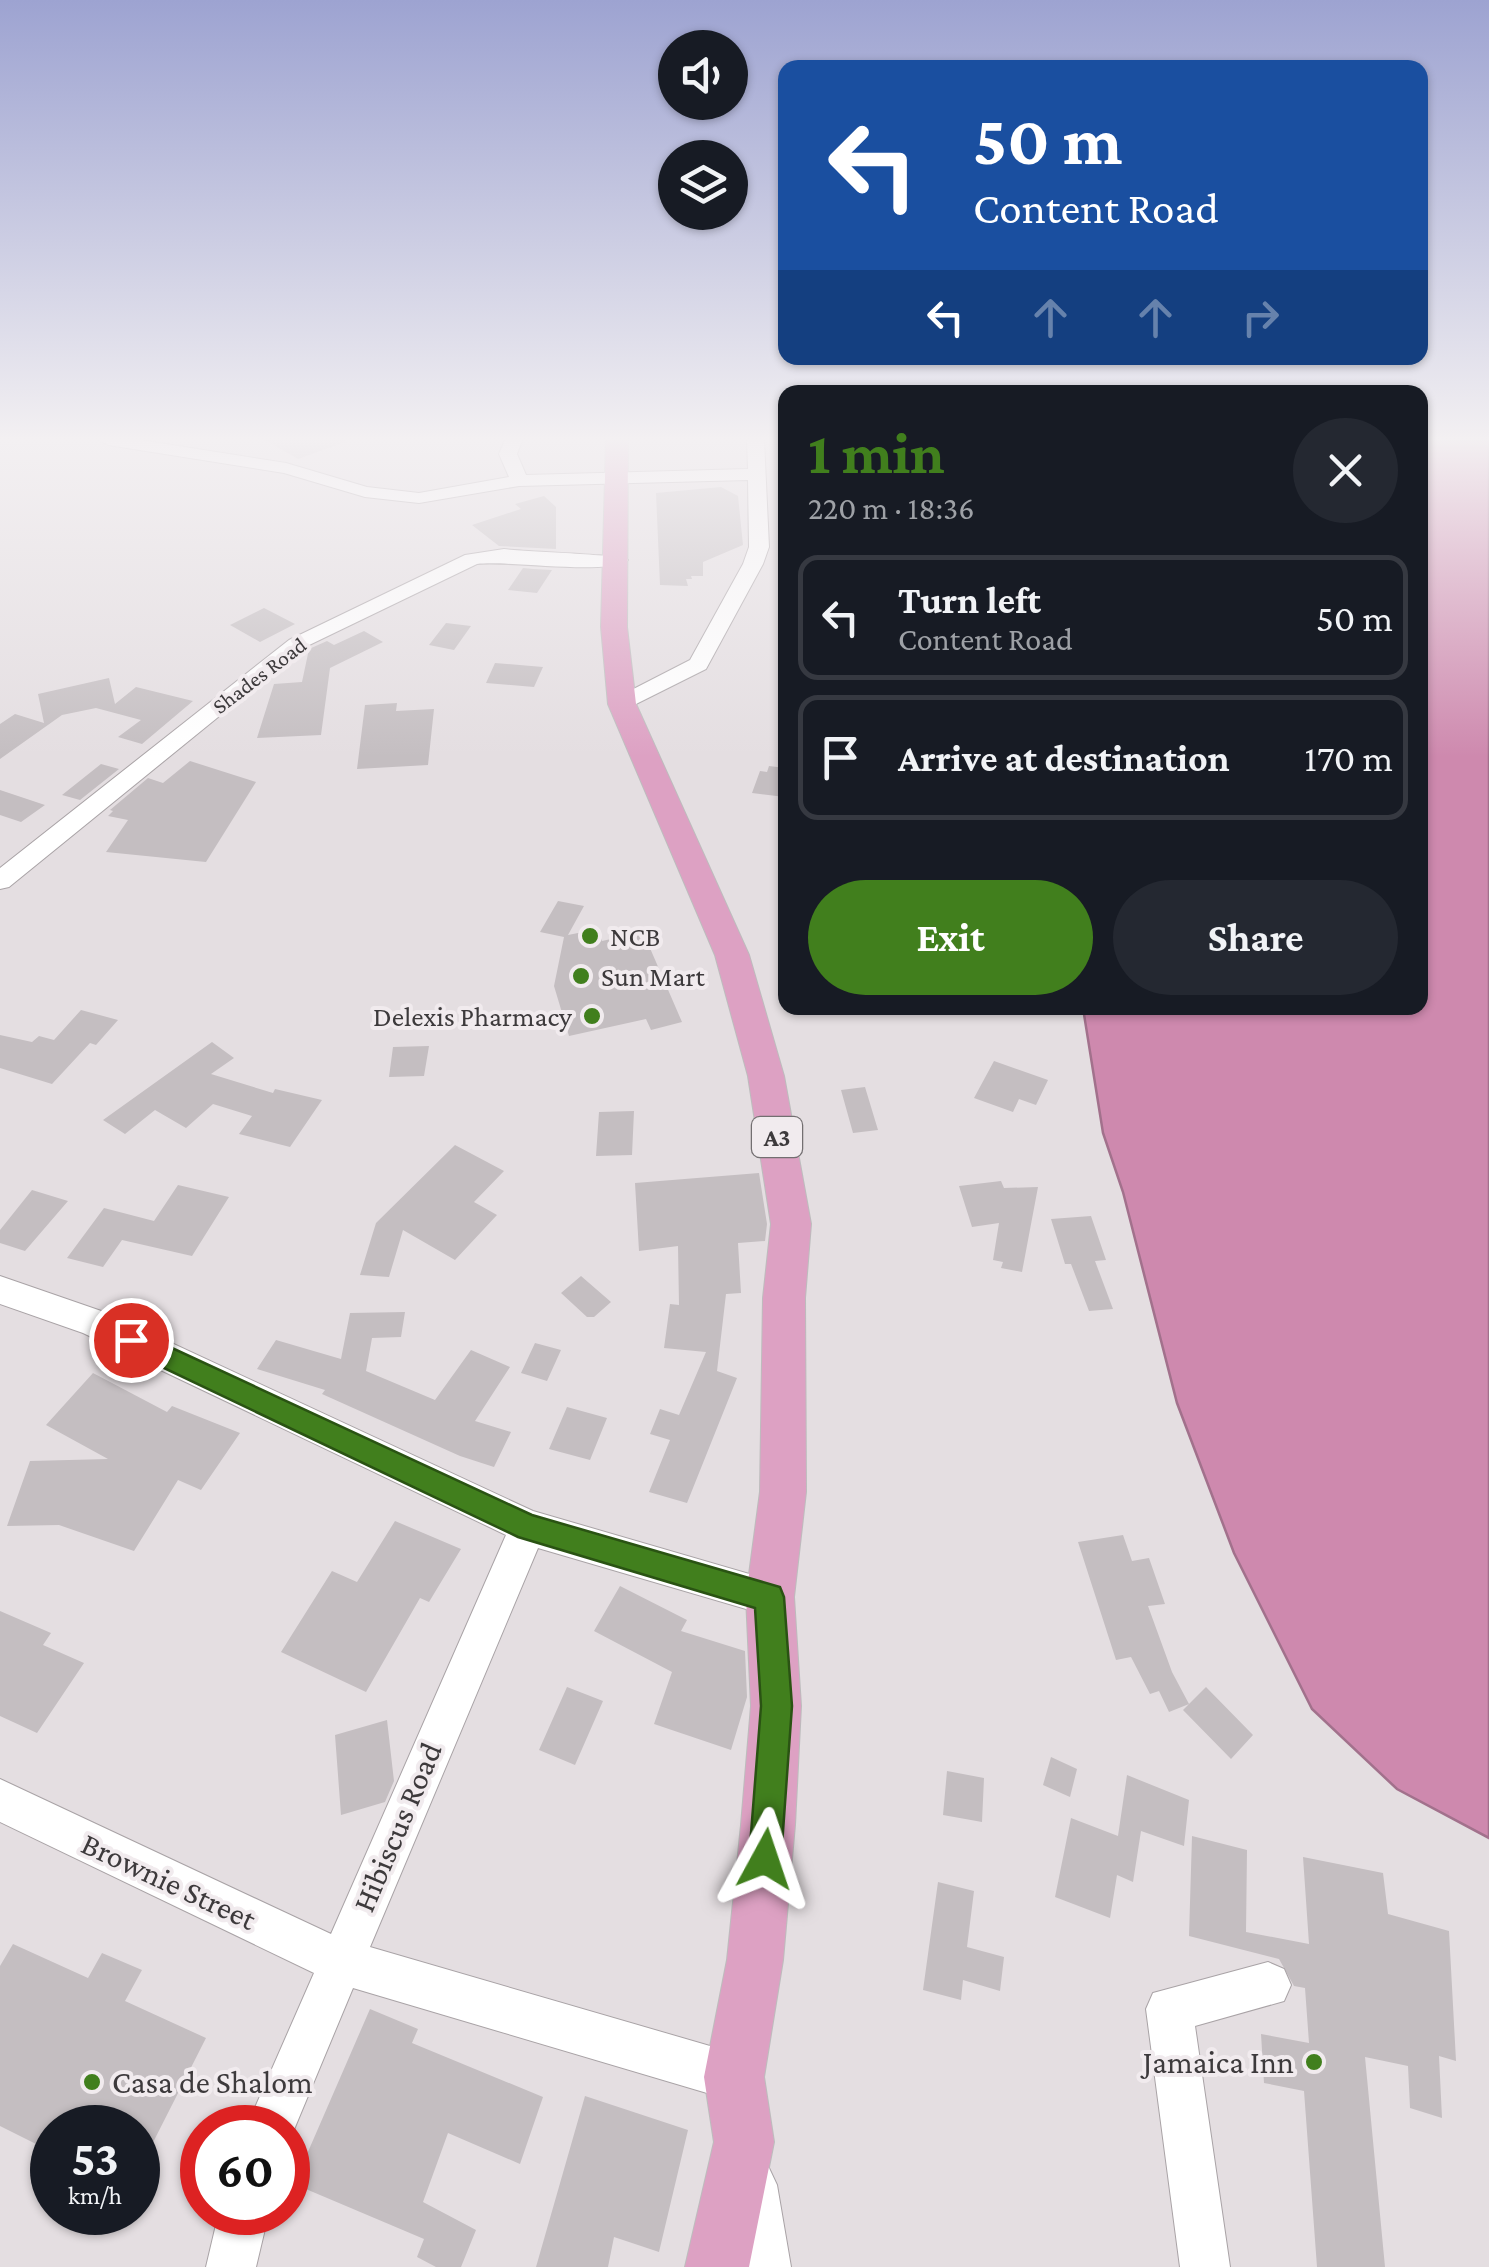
<!DOCTYPE html>
<meta charset="utf-8">
<style>
body{margin:0;font-family:"Crimson Pro",serif;background:#242831;color:#f1f3f6;height:100vh;display:flex;flex-direction:column;font-size:38px;white-space:nowrap}
*{box-sizing:border-box;margin:0}
p{font-size:32px;color:#9ea1a6}
.icon{flex:none;width:55px;height:55px;fill:none;stroke:currentColor;stroke-width:2;stroke-linecap:round;stroke-linejoin:round}
.map{position:relative;flex:1;overflow:hidden}
.sheet{position:absolute;left:778px;top:385px;width:650px;height:630px;display:flex;flex-direction:column;background:#171b24;border-radius:20px;box-shadow:0 2px 8px #0004}
.sheet>*{flex:none}
.guide{position:absolute;left:778px;top:60px;width:650px;height:305px;border-radius:20px;box-shadow:0 2px 8px #0004;background:#1a4fa0;color:#fff;overflow:hidden}
.tools{position:absolute;left:658px;top:30px;display:grid;gap:20px}
.tools a{display:grid;place-items:center;width:90px;height:90px;border-radius:50%;background:#171b24;box-shadow:0 2px 8px #0004;font-size:50px}
.speed{position:absolute;left:30px;top:2105px;display:flex;gap:20px;font-size:50px;font-weight:700;text-align:center}
.speed>*{display:grid;place-content:center;width:130px;height:130px;border-radius:50%;background:#171b24;box-shadow:0 2px 8px #0004;line-height:1}
.speed small{font-size:25px;font-weight:400}
.speed .limit{border:15px solid #d22;background:#fff;color:#111}
.pin{position:absolute;display:grid;place-items:center;width:85px;height:85px;color:#fff;margin:-42px;border:5px solid #fff;border-radius:50%;box-shadow:0 2px 10px #0007}
.me{position:absolute;width:110px;margin:-55px;rotate:5deg;stroke-linejoin:round;filter:drop-shadow(0 0 8px #0008)}
.turn{display:flex;align-items:center;gap:35px;height:210px;padding:0 30px;font-size:45px}
.turn .icon{width:130px;height:130px;stroke-width:2.5}
.turn b{display:block;font-size:70px;line-height:85px}
.lanes{display:flex;align-items:center;height:95px;padding:0 30px;background:#0003;justify-content:center;gap:50px;direction:ltr}
.lanes .off{opacity:.35}
.round{display:grid;place-items:center;flex:none;width:105px;height:105px;border-radius:52px;background:#242831}
.headline{display:flex;align-items:center;justify-content:space-between;height:170px;padding:0 30px}
h1{font-size:60px;font-weight:700;line-height:75px;color:#417f1d}
.cta{display:flex;gap:20px;margin-top:auto;padding:20px 30px}
.cta a{flex:1;height:115px;border-radius:60px;background:#417f1d;color:#fff;font-size:40px;font-weight:700;line-height:115px;text-align:center}
.cta a+a{background:#242831;color:#f1f3f6}
ul{padding:0;list-style:none}
li{display:flex;align-items:center;gap:30px;height:125px;margin:0 20px 15px;padding:0 10px;border:5px solid #363941;border-radius:20px}
li div{flex:1}
li b{display:block;font-size:38px}
li em{font-style:normal}
.map>svg:first-child{display:block}
</style>
<div class="map">
<svg width="1489" height="2267" viewBox="0 0 1489 2267">
<rect width="100%" height="100%" fill="#e4dee1"/>
<path fill="#ce89ae" stroke="#a2718c" stroke-width="2.5" d="M1420,440H1489V1838L1397,1789L1312,1709L1234,1553L1177,1403L1123,1192L1103,1133L1083,1008H1420Z"/>
<path fill="#c4bec1" d="M265,440H345V442L298,459Z
M721,487L738,496L743,545L703,562V576H691L692,579H686L688,586L660,585L656,493Z
M544,496L556,507V549L499,546L472,525L521,509L515,504Z
M523,568L533,569L552,570L537,593L508,590Z
M264,608L295,624L260,642L230,625Z
M446,623L471,626L454,650L429,645Z
M364,631L383,642L330,668L321,735L257,738L274,684L302,682L309,649L327,641L334,645Z
M495,663L543,667L534,687L486,683Z
M109,678L115,704L136,687L193,701L142,744L118,737L141,720L96,708L62,715L0,759V724L15,714L44,723L38,694Z
M397,703L396,711L434,709L428,765L357,769L365,705Z
M190,761L256,782L206,862L106,852L128,820L108,816L113,811L110,810L148,778L163,783Z
M101,764L119,769L80,800L62,795Z
M769,766L785,768V797L752,793L760,771L767,772Z
M0,790L45,805L21,822L0,815Z
M558,901L584,906L568,935L598,929L602,941L643,932L682,1022L651,1030L646,1019L569,1036L554,986L564,937L540,932Z
M81,1010L118,1020L96,1045L90,1043L52,1084L0,1068V1035L32,1042L39,1036L54,1040Z
M212,1042L234,1058L211,1074L273,1093L275,1089L322,1100L290,1147L239,1134L252,1116L213,1104L186,1128L155,1110L125,1134L103,1120Z
M429,1046L424,1076L389,1077L393,1047Z
M994,1061L1048,1080L1036,1105L1019,1099L1013,1112L974,1098Z
M865,1087L878,1130L853,1133L841,1090Z
M634,1111L632,1155L596,1156L599,1112Z
M455,1145L504,1171L474,1202L497,1215L455,1260L403,1230L389,1277L360,1275L376,1223Z
M759,1173L767,1224L765,1241L738,1243L741,1293L726,1294L717,1371L737,1378L687,1503L649,1492L670,1440L650,1434L660,1409L679,1415L706,1352L664,1348L670,1304L679,1305L678,1246L639,1251L635,1183Z
M1001,1181L1004,1188L1038,1187L1022,1272L1001,1268L1003,1262L993,1260L999,1223L972,1227L959,1186Z
M178,1185L229,1197L192,1256L122,1240L103,1267L67,1258L104,1208L154,1221Z
M32,1190L68,1201L25,1251L0,1243V1230Z
M1091,1216L1106,1260L1095,1261L1113,1309L1089,1311L1071,1264H1065L1051,1219Z
M581,1276L611,1302L594,1317H587L561,1293Z
M405,1312L401,1337L372,1338L366,1371L435,1400L471,1350L510,1367L475,1421L511,1432L494,1467L460,1456L322,1394L325,1390L257,1369L276,1340L341,1359L350,1313Z
M535,1343L561,1350L547,1381L521,1373Z
M93,1373L167,1412L172,1406L240,1433L201,1490L178,1480L134,1551L59,1525L7,1526L30,1461L108,1459L46,1425Z
M567,1407L607,1418L590,1460L549,1449Z
M395,1521L461,1549L429,1602L420,1598L366,1692L281,1652L332,1571L357,1582Z
M1123,1535L1132,1561L1149,1558L1165,1604L1148,1606L1172,1672L1189,1704L1169,1712L1159,1691L1150,1694L1131,1657L1116,1660L1078,1542Z
M620,1586L687,1620L681,1631L745,1651L747,1697L731,1750L654,1724L672,1672L594,1631Z
M0,1611L51,1633L43,1645L84,1663L37,1733L0,1716Z
M567,1687L603,1701L575,1765L539,1750Z
M1206,1687L1253,1735L1231,1759L1183,1710Z
M387,1720L394,1781L385,1802L341,1815L335,1735Z
M1051,1757L1077,1769L1070,1797L1043,1785Z
M947,1771L984,1778L982,1822L943,1815Z
M1127,1775L1189,1800L1184,1846L1141,1831L1133,1882L1117,1875L1110,1918L1055,1897L1071,1818L1118,1836Z
M1192,1836L1247,1850L1246,1932L1309,1944L1303,1857L1383,1873L1388,1914L1449,1931L1456,2061L1439,2056L1442,2118L1410,2108L1408,2066L1365,2057L1385,2267H1317L1304,2091L1264,2083L1261,2034L1309,2043L1305,1988L1294,1986L1279,1959L1189,1936Z
M938,1882L974,1891L967,1947L1004,1957L1000,1991L963,1980L961,2000L923,1990Z
M13,1944L88,1978L102,1953L142,1970L125,2001L206,2038L138,2172V2128H52V2152L0,2126V1966Z
M370,2009L418,2029L412,2043L543,2097L520,2164L448,2133L423,2202L476,2230L461,2267H436L417,2257L424,2239L294,2184Z
M585,2096L688,2130L659,2252L614,2237L608,2267H536Z"/>
<g fill="none" stroke-linecap="round" stroke-linejoin="round">
<defs>
<path id="minor" d="M99,440H140L286,463L367,487L419,493L509,477L499,454L505,440H522L517,454L526,475L748,469L747,440H764L769,547L763,564L706,669L622,711L614,709L611,704L614,699L690,660L743,564L749,547L748,480L519,486L419,503L365,497L284,473L108,445Z
M504,549C525,552 620,554 628,560C608,576 509,560 477,564L303,648L9,887L0,889V868L289,640L465,555Z
M0,1276L107,1313L533,1511L784,1584L789,1597L784,1610L770,1616L538,1548L370,1947L734,2053L751,2060L758,2077L751,2094L734,2101L353,1988L288,2144V2128H246L314,1973L0,1822V1779L331,1934L506,1535L83,1333L0,1304Z
M1268,1962L1284,1969L1291,1985L1284,2001L1195,2026L1230,2267H1180L1146,2009L1153,1993Z
M752,2160L769,2168L777,2185L791,2267H741L727,2185L735,2168Z
M219,2212H269L256,2267H206Z"/>
<path id="major" d="M606,440H628L627,627L636,704L749,955L784,1076L811,1224L805,1298L806,1492L794,1597L801,1706L795,1825L783,1960L764,2077L774,2142L749,2267H685L714,2142L704,2077L727,1960L741,1825L751,1706L746,1597L760,1492L763,1298L771,1224L748,1076L715,955L608,704L601,627Z"/>
</defs>
<use href="#minor" stroke="#a9a3a6" stroke-width="2"/>
<use href="#major" stroke="#bdbcbd" stroke-width="2"/>
<use href="#minor" fill="#fff" fill-rule="evenodd"/>
<use href="#major" fill="#dda1c3" fill-rule="evenodd"/>
</g>
<linearGradient id="sky" x2="0" y2="1"><stop stop-color="#9da3d1"/><stop offset="0.58" stop-color="#f3f0f2"/><stop offset="1" stop-color="#f3f0f2" stop-opacity="0"/></linearGradient>
<rect width="1489" height="757" fill="url(#sky)"/>
<path fill="#417f1d" stroke="#2a5313" stroke-width="2.5" d="M131,1329L532,1515L780,1587L784,1597L792,1706L781,1859L777,1871L765,1875L753,1871L749,1859L761,1706L755,1608L518,1537L122,1348L118,1340L122,1332Z"/>
<g fill="#417f1d" stroke="#f1ebee" stroke-width="4">
<circle cx="590" cy="936" r="10"/>
<circle cx="581" cy="976" r="10"/>
<circle cx="592" cy="1016" r="10"/>
<circle cx="1314" cy="2062" r="10"/>
<circle cx="92" cy="2082" r="10"/>
</g>
<g text-anchor="middle" stroke-width="8" stroke-linejoin="round" paint-order="stroke">
<g font-size="22" fill="#3d3a3c" stroke="#f1ebee">
<text transform="translate(259 675) rotate(-37)" y="8">Shades Road</text>
</g>
<rect fill="#f1ebee" stroke="#736f71" stroke-width="2.5" x="752" y="1117" width="50" height="40" rx="8"/>
<g font-size="25" font-weight="bold" fill="#3d3a3c">
<text x="777" y="1146">A3</text>
</g>
<g font-size="28" fill="#3d3a3c" stroke="#f1ebee" text-anchor="start">
<text x="610" y="946">NCB</text>
<text x="601" y="986">Sun Mart</text>
<text x="572" y="1026" text-anchor="end">Delexis Pharmacy</text>
</g>
<g font-size="32" fill="#3d3a3c" stroke="#f1ebee">
<text transform="translate(397 1827) rotate(-67)" y="11">Hibiscus Road</text>
<text transform="translate(169 1881) rotate(25)" y="11">Brownie Street</text>
</g>
<g font-size="32" fill="#3d3a3c" stroke="#f1ebee" text-anchor="end">
<text x="1294" y="2073">Jamaica Inn</text>
<text x="112" y="2093" text-anchor="start">Casa de Shalom</text>
</g>
</g>
</svg>
<div class="tools">
<a><svg class="icon" aria-label="sound" viewBox="0 0 24 24"><path d="M4 9h4l5-4v14l-5-4H4zM17 9q2 3 0 6"/></svg></a>
<a><svg class="icon" aria-label="layers" viewBox="0 0 24 24"><path d="M12 4l9 5-9 5-9-5zM3 14l9 5 9-5"/></svg></a>
</div>
<div class="speed"><div>53<small>km/h</small></div><div class="limit">60</div></div>
<div class="pin" style="left:131px;top:1340px;background:#d93025"><svg class="icon" aria-label="arrive" viewBox="0 0 24 24"><path d="M6 21V4h12l-3 4 3 4H6"/></svg></div>
<svg class="me" style="left:765px;top:1859px" viewBox="-20 -20 40 40"><path d="M0-17L14 15 0 8-14 15z" fill="#417f1d" stroke="#fff" stroke-width="4"/></svg>
<div class="guide">
<div class="turn"><svg class="icon" aria-label="left" viewBox="0 0 24 24"><path d="M17 20v-9H6M10 6l-5 5 5 5"/></svg><div><b>50 m</b>Content Road</div></div>
<div class="lanes"><svg class="icon" aria-label="left" viewBox="0 0 24 24"><path d="M17 20v-9H6M10 6l-5 5 5 5"/></svg><svg class="icon off" aria-label="ahead" viewBox="0 0 24 24"><path d="M12 20V5M6 11l6-6 6 6"/></svg><svg class="icon off" aria-label="ahead" viewBox="0 0 24 24"><path d="M12 20V5M6 11l6-6 6 6"/></svg><svg class="icon off" aria-label="right" viewBox="0 0 24 24"><path d="M7 20v-9h11M14 6l5 5-5 5"/></svg></div>
</div>
<section class="sheet">
<div class="headline"><div><h1>1 min</h1><p>220 m · 18:36</p></div><a class="round"><svg class="icon" aria-label="close" viewBox="0 0 24 24"><path d="M6 6l12 12M18 6L6 18"/></svg></a></div>
<ul>
<li><svg class="icon" aria-label="left" viewBox="0 0 24 24"><path d="M17 20v-9H6M10 6l-5 5 5 5"/></svg><div><b>Turn left</b><p>Content Road</p></div><em>50 m</em></li>
<li><svg class="icon" aria-label="arrive" viewBox="0 0 24 24"><path d="M6 21V4h12l-3 4 3 4H6"/></svg><div><b>Arrive at destination</b></div><em>170 m</em></li>
</ul>
<div class="cta"><a>Exit</a><a>Share</a></div>
</section>
</div>
